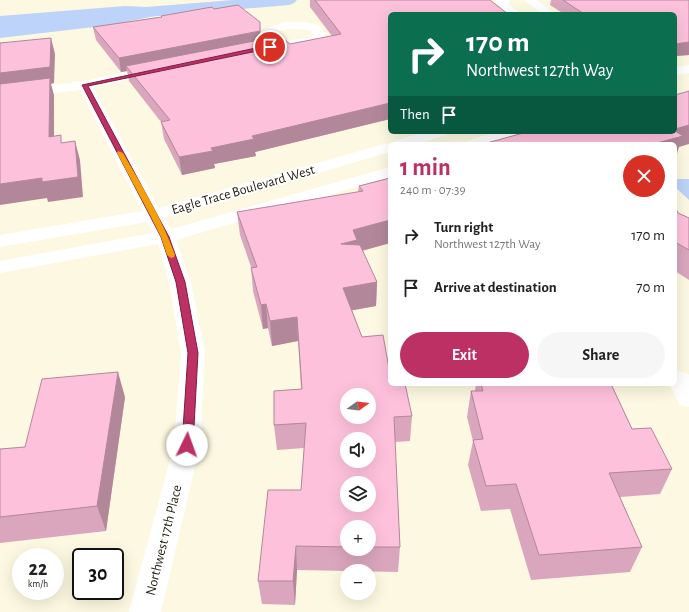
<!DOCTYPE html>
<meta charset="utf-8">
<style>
body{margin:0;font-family:"Alegreya Sans",sans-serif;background:#f6f6f6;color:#222;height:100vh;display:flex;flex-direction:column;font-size:15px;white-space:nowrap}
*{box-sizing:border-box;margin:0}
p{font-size:13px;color:#767676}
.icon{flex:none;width:22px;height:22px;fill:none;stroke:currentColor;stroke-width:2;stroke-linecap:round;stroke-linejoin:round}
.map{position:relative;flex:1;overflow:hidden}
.side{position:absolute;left:388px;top:142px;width:289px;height:244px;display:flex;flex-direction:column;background:#fff;border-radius:6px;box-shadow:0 4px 16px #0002}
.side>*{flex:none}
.guide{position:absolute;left:388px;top:12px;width:289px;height:122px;border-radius:6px;box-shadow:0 4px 16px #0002;background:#0b6e4f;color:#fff;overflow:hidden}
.needle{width:26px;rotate:75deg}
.tools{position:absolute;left:340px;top:388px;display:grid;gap:8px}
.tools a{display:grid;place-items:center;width:36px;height:36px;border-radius:50%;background:#fff;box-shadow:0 4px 16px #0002;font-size:20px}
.speed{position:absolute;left:12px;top:548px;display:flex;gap:8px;font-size:20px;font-weight:700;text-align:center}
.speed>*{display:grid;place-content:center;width:52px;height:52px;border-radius:50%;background:#fff;box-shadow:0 4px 16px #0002;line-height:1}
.speed small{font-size:10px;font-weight:400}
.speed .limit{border:2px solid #111;border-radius:6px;background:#fff;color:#111}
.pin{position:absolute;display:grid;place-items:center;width:34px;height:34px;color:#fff;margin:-17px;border:2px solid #fff;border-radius:50%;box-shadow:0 1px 4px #0007}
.me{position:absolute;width:44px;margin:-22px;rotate:3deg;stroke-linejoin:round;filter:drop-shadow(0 0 3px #0008)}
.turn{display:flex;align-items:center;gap:14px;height:84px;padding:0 12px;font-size:18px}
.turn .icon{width:52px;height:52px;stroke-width:2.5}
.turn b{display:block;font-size:28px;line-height:34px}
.then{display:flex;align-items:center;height:38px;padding:0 12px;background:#0003;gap:8px;font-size:15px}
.round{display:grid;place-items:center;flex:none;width:42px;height:42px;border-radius:21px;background:#f6f6f6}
.head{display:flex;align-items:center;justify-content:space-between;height:68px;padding:0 12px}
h1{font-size:24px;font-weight:700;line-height:30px;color:#bc3064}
.cta{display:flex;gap:8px;margin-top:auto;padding:8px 12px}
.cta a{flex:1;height:46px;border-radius:24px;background:#bc3064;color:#fff;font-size:16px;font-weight:700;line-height:46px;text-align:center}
.cta a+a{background:#f6f6f6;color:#222}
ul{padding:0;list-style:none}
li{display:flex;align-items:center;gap:12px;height:52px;padding:0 12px}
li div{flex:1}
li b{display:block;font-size:15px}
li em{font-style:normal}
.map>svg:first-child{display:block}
</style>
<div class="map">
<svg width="689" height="612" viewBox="0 0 689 612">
<rect width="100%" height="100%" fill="#fdf8e1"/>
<path fill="#bdd3f9" d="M125,6L189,9L111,25L0,38V16Z
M675,179H689V200L675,187Z"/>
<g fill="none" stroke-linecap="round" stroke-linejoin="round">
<path fill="#bdd3f9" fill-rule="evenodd" d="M233,0H297L294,3L289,5L146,17L140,15L138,12L140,9L146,7Z"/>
<path fill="#fff" fill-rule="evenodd" d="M497,0H511L508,4L522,14C508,14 504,14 495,2Z
M524,0H537L555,14H542Z
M285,22H303L319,25L325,34L319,43L286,49L282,48L280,45L282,42L311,37L313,34L311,31C298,28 286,27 274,34L276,47L274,50H266L264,47L262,32L264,29Z
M689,65V73L675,75V67Z
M157,66L162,67L164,70L162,73L93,87L159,208L384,144L393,143L394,141L423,132H448L446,135L417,144H390V152L164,218L171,229L390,167V177L176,240L191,282L205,353L200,445L161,612H129L174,445L181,353L169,282L158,244L0,273V261L153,233L147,222L0,247V235L142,211L80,90L0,100V92L85,81Z
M494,132H517L515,135L490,144H466L468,141Z
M679,371L688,374L689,376V407L680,405L669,384H675V372Z"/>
</g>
<path fill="#daa6bd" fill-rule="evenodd" d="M310,0H490L390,14V119L255,152L256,156L214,164L215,168L182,175L164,139L161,122L129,81L127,71L121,72L96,40L93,27L161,17V16L214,9L260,22L261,40L290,44L332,36L310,7Z
M551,0H689V55L675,56V14H564L550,5Z
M390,178V243L362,251L377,282L376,306L352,310L362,337L390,384L412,416L410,441L395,442L400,547L398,572L297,570L295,605L262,604L258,581L301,490L304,448L277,450L274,425L301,389L298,341L272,346L268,328L263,329L253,291L251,267L240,235L237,212L358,192L359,186ZM347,527H369V549H347Z
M675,207L678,213L689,218V280L675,271Z
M476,384H611L632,429L672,469L660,494L620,497L642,547L630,572L531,580L510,509L481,511L468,465L473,441L467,417L471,391H475Z
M125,397L106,531L0,543V449L25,447Z"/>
<path fill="#b2879a" d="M260,31L261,44L126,66L127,71L121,72L119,58Z
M51,38L55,54L54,83L51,84L54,95V155L0,90V73Z
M689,42V55L675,56V44Z
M390,103V119L255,152L256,156L214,164L215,168L182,175L179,157L252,136Z
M689,125V144L679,147L676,157H675V144H653L675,132V129Z
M75,141L80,160L83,197L48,202L47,198L0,205V184L42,178Z
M390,220V243L357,252L341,244L353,230Z
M377,282L376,306L343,312V288Z
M266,304L268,328L263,329L261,305Z
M297,317L298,341L272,346L270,321Z
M118,372L125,397L106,531L97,506Z
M296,546L297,570L295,605L293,581Z"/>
<path fill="#fec1dc" stroke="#b2879a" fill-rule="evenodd" d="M315,0H490L508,14H390V103L252,136L254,139L211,148L213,151L179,157L161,122L170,120L126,66L280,36L290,44L341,34Z
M563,0H689V42L675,44V14H584Z
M238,5L260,22V31L119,58L93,27L162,17L161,16L212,7L214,9Z
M51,38L50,67L0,73V43Z
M50,78L49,137L61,135V143L75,141L78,177L42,182V178L0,184V84Z
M689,91V125L675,129V95Z
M675,131L683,136L653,144H483L527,132H675Z
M390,178V220L353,230L357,240L341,244L360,245L377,282L343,288L362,337L383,335L390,374V384H405L412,416L394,417L400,547H369V527H347V547L296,546L293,581H258L268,490H301L306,423L274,425V391L302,389L297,317L270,321L266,304L261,305L251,268L257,267L237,212L363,191L359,186ZM347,395H369V417H347ZM347,439H369V461H347ZM347,483H369V505H347Z
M675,207L678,213L689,218V250L675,242Z
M118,372L97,506L0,517V449L25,447L42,379Z
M481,384H611L632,429L651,428L672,469L609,473L642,547L539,555L516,484L486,486L473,440L483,439L471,391H483Z"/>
<path fill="#bc3064" stroke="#7a1f41" d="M270,45L273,47L272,48L88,86L169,237L185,282L198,353L193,445L191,448L187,449L183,448L182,445L188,353L176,282L161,237L82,85Z"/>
<path fill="#f59e0b" d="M118,151L123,153C142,186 162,219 175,255L174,257L171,258L167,255L161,237L150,215L117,153Z"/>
<g text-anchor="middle" stroke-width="4" stroke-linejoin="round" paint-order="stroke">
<g font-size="14" fill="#211e10" stroke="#fff">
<text transform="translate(243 189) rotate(-16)" y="5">Eagle Trace Boulevard West</text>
<text transform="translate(163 540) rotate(-76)" y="5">Northwest 17th Place</text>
</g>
</g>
</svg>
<div class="tools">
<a><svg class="needle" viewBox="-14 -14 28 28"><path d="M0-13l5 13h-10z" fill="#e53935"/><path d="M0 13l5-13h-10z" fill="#767676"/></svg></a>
<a><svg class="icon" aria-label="sound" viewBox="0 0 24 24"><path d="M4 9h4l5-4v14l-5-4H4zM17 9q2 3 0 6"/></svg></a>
<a><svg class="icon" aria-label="layers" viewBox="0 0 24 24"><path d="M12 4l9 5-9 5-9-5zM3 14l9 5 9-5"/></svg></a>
<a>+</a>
<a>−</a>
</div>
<div class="speed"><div>22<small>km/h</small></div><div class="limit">30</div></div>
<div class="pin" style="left:270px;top:47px;background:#d93025"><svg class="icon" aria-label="arrive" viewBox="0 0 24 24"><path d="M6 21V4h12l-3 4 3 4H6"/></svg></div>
<svg class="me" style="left:187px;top:445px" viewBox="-20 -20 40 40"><circle r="19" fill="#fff"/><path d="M0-13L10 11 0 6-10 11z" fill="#bc3064"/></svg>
<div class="guide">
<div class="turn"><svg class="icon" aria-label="right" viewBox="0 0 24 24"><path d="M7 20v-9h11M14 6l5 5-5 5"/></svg><div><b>170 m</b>Northwest 127th Way</div></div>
<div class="then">Then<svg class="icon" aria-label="arrive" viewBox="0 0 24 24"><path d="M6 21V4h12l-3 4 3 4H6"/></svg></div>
</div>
<section class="side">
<div class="head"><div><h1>1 min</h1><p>240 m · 07:39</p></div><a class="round" style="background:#d93025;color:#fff"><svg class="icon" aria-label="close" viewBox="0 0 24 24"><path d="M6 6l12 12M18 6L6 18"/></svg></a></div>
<ul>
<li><svg class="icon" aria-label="right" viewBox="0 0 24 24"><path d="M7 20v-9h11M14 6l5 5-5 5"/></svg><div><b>Turn right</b><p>Northwest 127th Way</p></div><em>170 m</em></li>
<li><svg class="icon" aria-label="arrive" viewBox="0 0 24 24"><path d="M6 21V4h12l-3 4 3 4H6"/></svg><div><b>Arrive at destination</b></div><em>70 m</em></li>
</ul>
<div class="cta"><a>Exit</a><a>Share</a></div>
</section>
</div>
